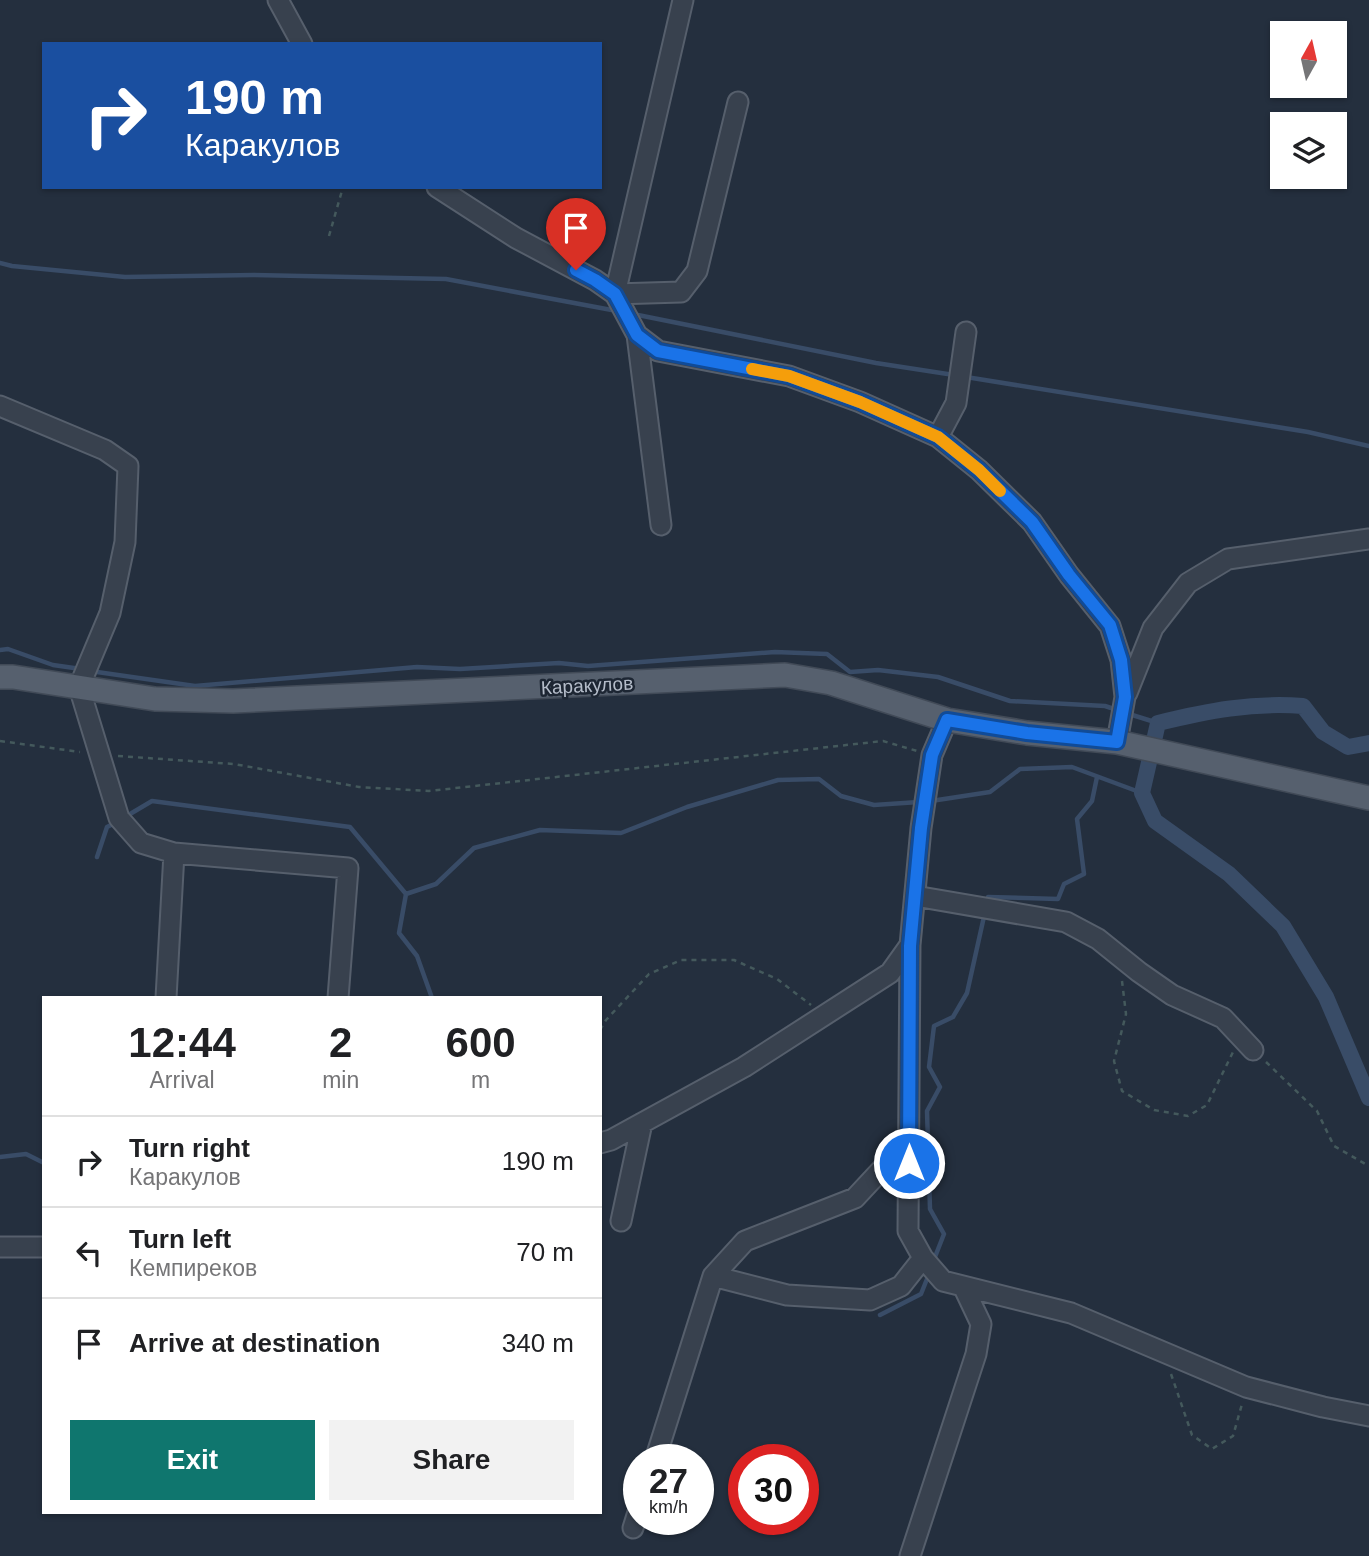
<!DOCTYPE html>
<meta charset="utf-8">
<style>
body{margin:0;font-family:Helvetica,sans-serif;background:#f2f2f2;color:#202124;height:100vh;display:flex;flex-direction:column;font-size:26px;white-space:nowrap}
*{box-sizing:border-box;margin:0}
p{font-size:23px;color:#757577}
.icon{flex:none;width:38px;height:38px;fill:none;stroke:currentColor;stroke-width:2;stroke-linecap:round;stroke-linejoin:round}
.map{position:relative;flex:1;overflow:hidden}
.details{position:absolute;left:42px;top:996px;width:560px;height:518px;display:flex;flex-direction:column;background:#fff;border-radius:0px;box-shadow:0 2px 5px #0004}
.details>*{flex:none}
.banner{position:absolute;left:42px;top:42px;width:560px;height:147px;border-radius:0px;box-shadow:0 2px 5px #0004;background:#1a4fa0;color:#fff;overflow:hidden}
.needle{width:46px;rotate:8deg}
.fabs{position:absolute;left:1270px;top:21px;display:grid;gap:14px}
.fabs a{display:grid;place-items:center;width:77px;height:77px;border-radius:0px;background:#fff;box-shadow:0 2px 5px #0004;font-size:35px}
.speed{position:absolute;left:623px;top:1444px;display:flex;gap:14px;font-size:35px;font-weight:700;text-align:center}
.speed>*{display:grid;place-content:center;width:91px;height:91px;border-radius:50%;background:#fff;box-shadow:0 2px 5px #0004;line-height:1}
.speed small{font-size:18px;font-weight:400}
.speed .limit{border:10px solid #d22;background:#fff;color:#111}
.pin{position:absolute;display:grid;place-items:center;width:60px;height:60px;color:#fff;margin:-72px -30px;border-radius:50% 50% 50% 0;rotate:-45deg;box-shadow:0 0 7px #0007}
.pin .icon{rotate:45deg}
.me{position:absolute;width:77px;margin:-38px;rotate:0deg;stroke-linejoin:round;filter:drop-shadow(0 0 5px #0008)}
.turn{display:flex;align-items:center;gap:24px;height:147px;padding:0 28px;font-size:32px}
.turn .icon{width:91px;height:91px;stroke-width:2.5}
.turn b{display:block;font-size:49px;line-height:60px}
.eta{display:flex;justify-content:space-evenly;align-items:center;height:119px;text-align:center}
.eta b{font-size:42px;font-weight:800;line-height:49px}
.action{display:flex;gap:14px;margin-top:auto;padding:14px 28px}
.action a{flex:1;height:80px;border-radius:0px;background:#0f766e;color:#fff;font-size:28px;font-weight:800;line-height:80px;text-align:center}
.action a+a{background:#f2f2f2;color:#202124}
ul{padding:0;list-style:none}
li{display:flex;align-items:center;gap:21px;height:91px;padding:0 28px;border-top:2px solid #e0e0e0}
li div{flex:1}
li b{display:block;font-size:26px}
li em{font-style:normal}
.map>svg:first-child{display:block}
</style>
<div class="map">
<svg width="1369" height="1556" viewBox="0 0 1369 1556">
<rect width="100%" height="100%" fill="#242f3e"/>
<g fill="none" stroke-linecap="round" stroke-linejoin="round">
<path stroke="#394c67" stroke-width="4.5" d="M0,263L12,266L125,277L254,275L446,279L617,311
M633,314L876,363L954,375
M966,377L1308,432L1369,446
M0,650L8,649L53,665L81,669
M90,671L195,686L417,667L460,669L559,663L588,666L775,652L827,654L850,672L878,670L938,677L1010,701L1105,706L1117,710
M1129,714L1158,723
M931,801L990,792L1020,769L1072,767L1142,793
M125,817L152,801L350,827L406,894L436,884L474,848L540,830L621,833L687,807L778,780L819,779L841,796L874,805L919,802
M97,857L107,827L115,823
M406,894L399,933L417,956L432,998
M987,904L988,897L1058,899L1064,884L1084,874L1077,819L1092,801L1097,777
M0,1157L26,1154L44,1163
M933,1262L944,1234L930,1209L927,1111L940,1087L929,1067L934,1026L953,1017L967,993L985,912
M880,1315L921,1294L929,1274"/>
<path stroke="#394c67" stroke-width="16" d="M1369,743L1348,747L1323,732L1303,706C1253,702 1207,711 1158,723L1142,793L1155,821L1229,874L1283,926L1326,997L1369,1098"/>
<defs>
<path id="minor" d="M278,0L302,44
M683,0L615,294L681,292L697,271L738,102
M437,187L516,238L595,280L615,294L637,335L658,351L789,376L860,402L938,437L979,470L1032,522L1069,575L1110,626L1121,660L1125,697L1117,742
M637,335L661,525
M0,406L105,450L128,466L125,542L110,613L79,687L119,818L141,843L174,853L348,868L338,998
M938,437L956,403L966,332
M1127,693L1153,628L1188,583L1228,559L1369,539
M947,720L932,755L921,828L910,945L908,1231L923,1258L943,1281L1071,1313L1246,1387L1323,1407L1369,1416
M915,896L1066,922L1098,939L1139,972L1172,995L1223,1018L1253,1050
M166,998L174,853
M600,1143L611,1140L744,1067L890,973L910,945
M621,1221L642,1123
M0,1247H44
M713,1276L745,1241L855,1198L909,1140
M655,1460L713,1276L787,1295L870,1300L901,1286L923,1258
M633,1528L639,1509
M910,1556L976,1354L981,1324L963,1286"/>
<path id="major" d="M0,677H13L155,699L233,701L785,675L831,683L947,720L1027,733L1117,742L1369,798"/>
</defs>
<use href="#minor" stroke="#565f6c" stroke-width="23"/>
<use href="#major" stroke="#414a57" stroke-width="26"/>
<path stroke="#44595c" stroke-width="2.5" stroke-dasharray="5 5" stroke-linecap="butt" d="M329,236L343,187
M0,741L80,752
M118,756L234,764L359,787L429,791L883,741L917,751
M1122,981L1126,1014L1114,1061L1122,1091L1154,1110L1188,1116L1207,1105L1233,1052
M600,1030L606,1020L649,974L681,960H734L777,979L811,1005
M1266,1062L1317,1111L1334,1146L1369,1166
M1171,1374L1192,1435L1212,1449L1233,1436L1242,1404"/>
<use href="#minor" stroke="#38414e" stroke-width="19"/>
<use href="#major" stroke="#56606e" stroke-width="23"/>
</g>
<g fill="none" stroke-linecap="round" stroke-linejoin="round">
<defs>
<path id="route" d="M576,270L595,280L615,294L637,335L658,351L789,376L860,402L938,437L979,470L1032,522L1069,575L1110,625L1121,660L1125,697L1117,742L1027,733L947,720L932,755L921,828L910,946L909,1163"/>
</defs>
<use href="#route" stroke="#114b97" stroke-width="18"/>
<use href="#route" stroke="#1a73e8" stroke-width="12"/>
<path stroke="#f59e0b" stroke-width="12" d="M752,369L789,376L860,402L938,437L979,470L1000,491"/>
</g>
<g text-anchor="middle" stroke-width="5" stroke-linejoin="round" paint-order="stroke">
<g font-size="19" fill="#b4bcc9" stroke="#1d2633">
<text transform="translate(587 685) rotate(-3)" y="7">Каракулов</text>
</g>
</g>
</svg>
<div class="fabs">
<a><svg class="needle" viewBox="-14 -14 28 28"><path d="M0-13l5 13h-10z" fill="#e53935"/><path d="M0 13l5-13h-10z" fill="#757577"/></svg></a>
<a><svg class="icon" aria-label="layers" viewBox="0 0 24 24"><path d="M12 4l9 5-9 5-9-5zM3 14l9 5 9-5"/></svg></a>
</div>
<div class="speed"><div>27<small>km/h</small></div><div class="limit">30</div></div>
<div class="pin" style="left:576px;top:270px;background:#d93025"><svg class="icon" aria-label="arrive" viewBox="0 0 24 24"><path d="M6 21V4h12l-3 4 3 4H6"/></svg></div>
<svg class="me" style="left:909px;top:1163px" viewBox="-20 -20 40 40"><circle r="17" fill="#1a73e8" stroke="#fff" stroke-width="3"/><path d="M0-11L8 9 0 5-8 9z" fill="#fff"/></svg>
<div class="banner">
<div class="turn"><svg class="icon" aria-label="right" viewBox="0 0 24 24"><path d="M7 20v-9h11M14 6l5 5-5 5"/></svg><div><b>190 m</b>Каракулов</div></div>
</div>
<section class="details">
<div class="eta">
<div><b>12:44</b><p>Arrival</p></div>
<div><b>2</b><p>min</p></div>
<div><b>600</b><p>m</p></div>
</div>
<ul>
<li><svg class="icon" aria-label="right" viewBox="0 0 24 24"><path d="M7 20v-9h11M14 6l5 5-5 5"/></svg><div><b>Turn right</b><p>Каракулов</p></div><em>190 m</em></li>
<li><svg class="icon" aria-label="left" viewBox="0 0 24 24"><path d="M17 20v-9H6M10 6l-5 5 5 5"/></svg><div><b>Turn left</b><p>Кемпиреков</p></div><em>70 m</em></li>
<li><svg class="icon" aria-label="arrive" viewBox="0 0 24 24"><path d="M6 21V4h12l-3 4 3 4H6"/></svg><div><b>Arrive at destination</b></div><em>340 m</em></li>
</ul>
<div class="action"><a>Exit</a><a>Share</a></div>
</section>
</div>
